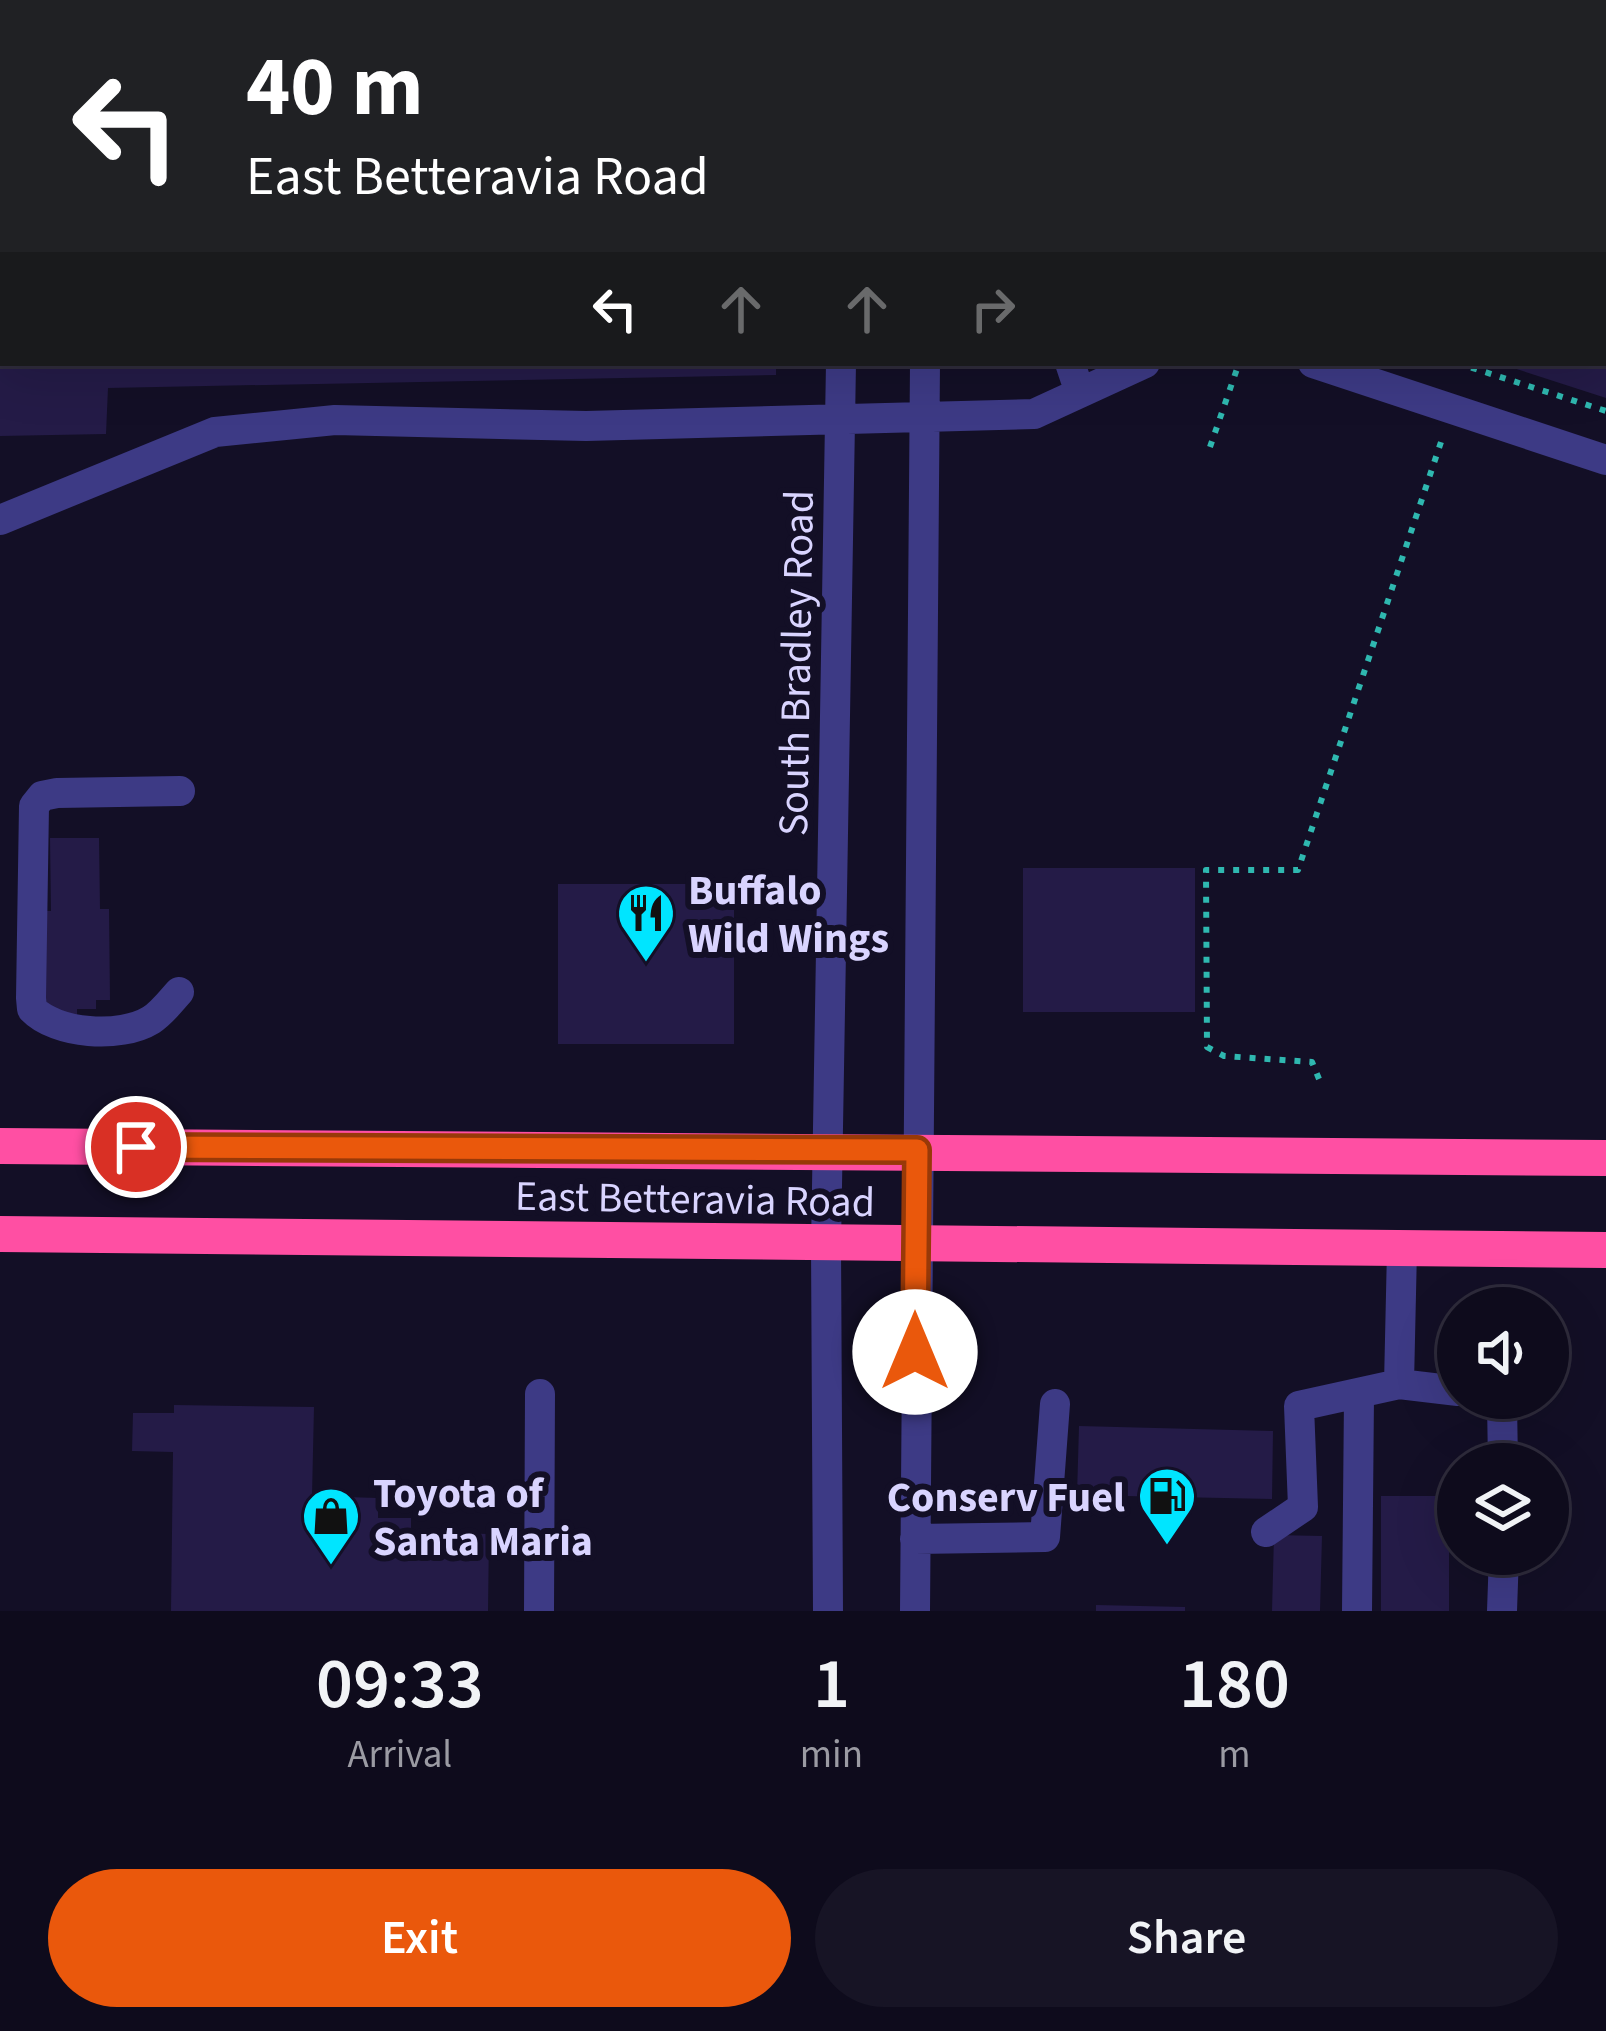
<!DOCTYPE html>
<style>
body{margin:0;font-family:"Source Sans 3",sans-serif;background:#171425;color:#f1f3f6;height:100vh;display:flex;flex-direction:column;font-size:45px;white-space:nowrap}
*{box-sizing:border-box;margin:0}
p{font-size:39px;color:#9b9ba3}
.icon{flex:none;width:66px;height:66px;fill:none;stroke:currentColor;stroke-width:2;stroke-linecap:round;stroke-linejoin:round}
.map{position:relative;height:1611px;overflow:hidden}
.panel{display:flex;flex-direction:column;background:#0e0b1c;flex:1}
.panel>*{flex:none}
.top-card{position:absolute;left:0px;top:0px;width:1608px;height:366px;box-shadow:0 12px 48px #0002,0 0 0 3px #2e2b3b;background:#202124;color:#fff;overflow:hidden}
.fabs{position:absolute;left:1437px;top:1287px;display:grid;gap:24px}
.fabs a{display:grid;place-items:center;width:132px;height:132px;border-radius:50%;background:#0e0b1c;box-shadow:0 12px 48px #0002,0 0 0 3px #2e2b3b;font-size:60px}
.pin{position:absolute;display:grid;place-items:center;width:102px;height:102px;color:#fff;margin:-51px;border:6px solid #fff;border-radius:50%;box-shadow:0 3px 12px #0007}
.me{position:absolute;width:132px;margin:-66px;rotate:0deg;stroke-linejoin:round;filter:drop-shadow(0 0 9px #0008)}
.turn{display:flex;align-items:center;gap:42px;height:252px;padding:0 48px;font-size:54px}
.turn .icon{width:156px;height:156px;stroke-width:2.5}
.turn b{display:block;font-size:84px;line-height:102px}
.lanes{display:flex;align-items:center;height:114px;padding:0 48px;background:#0003;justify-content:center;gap:60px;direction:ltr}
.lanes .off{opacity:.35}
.eta{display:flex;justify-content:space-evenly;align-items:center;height:204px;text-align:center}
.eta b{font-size:72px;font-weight:600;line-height:84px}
.button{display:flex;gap:24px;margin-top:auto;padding:24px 48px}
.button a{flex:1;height:138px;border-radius:72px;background:#ea580c;color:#fff;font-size:48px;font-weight:600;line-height:138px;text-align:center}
.button a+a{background:#171425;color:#f1f3f6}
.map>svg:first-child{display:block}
</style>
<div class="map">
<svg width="1606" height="1611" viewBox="0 0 1606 1611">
<rect width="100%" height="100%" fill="#130f26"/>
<path fill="#241b47" d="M0,363H776V375L108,388L106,434L0,436Z
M1501,363H1606V398L1501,364Z
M50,838H99L100,909H109L110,1000H96V1009H77V1016H44L43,911H51Z
M1023,868H1195V1012H1023Z
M558,884H734V1044H558Z
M174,1405L314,1407L312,1496L378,1498V1518H411V1532L489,1534L488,1611H171L173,1452L132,1451L133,1413H174Z
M1079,1426L1273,1431L1272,1499L1077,1495Z
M1381,1496H1449V1611H1381Z
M1274,1535L1322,1536L1320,1611H1272Z
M1096,1605L1185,1607V1611H1096Z"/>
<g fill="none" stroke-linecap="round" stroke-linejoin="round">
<path stroke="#2fb8b0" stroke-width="6" stroke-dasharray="6 9" stroke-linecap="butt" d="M1457,363L1606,411
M1210,447L1239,363
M1319,1079L1312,1062L1224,1056L1207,1047L1206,870H1298L1442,439"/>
<path stroke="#3d3a85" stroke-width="30" d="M925,0V3
M237,3L241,0
M843,3L844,0
M1129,3L1130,0
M0,199L3,197
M1070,363L1080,393
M1313,363L1606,460
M0,520L215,432L335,420L586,426L1034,414L1145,363
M179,992C170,1002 162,1013 151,1020C120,1039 56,1034 32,1009L31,998L34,806L42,796L57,793L180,791
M1399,1384L1458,1391
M1489,1398L1502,1403L1503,1464
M1266,1532L1303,1507L1299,1406L1399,1384L1402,1249
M915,1539L1045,1537L1055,1404
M539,1611L540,1394
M828,1611L826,1245L841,363
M915,1611L925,363
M1357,1611L1359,1397
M1502,1611L1504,1554"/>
<path stroke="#ff4fa3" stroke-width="36" d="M0,1146L1606,1158
M0,1234L1606,1250"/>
</g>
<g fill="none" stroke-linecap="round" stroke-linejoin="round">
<defs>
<path id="route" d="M136,1147L917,1150L915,1352"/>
</defs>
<use href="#route" stroke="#983908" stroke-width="30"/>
<use href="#route" stroke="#ea580c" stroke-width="21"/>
</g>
<defs>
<symbol id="restaurant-pin" viewBox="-11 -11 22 30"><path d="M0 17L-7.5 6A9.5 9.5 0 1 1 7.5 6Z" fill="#00e5ff" stroke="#130f26"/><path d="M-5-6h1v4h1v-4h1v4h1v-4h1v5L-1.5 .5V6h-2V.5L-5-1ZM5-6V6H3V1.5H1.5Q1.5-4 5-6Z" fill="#111"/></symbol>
<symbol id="fuel-pin" viewBox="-11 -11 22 30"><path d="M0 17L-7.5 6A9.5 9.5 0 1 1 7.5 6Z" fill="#00e5ff" stroke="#130f26"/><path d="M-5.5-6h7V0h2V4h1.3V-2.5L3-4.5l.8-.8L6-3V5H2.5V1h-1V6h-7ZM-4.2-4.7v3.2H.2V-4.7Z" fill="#111"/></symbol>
<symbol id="shop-pin" viewBox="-11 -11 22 30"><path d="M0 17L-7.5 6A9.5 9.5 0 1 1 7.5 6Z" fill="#00e5ff" stroke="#130f26"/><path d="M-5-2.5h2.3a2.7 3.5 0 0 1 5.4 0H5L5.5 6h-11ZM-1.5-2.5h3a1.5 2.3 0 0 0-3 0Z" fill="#111"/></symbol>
</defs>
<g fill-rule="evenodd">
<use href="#restaurant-pin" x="613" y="880" width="66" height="90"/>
<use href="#fuel-pin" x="1134" y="1463" width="66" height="90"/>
<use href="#shop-pin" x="298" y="1483" width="66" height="90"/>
</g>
<g text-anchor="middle" stroke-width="12" stroke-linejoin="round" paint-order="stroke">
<g font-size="42" fill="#d9d4ff" stroke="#130f26">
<text transform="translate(795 663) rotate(-89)" y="15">South Bradley Road</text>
<text transform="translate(695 1198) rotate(1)" y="15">East Betteravia Road</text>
</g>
<g font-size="42" font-weight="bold" fill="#d9d4ff" stroke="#130f26" text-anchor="start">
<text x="688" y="904">Buffalo<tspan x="688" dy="48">Wild Wings</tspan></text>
<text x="373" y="1507">Toyota of<tspan x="373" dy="48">Santa Maria</tspan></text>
<text x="1125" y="1511" text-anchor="end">Conserv Fuel</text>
</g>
</g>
</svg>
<div class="fabs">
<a><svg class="icon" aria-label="sound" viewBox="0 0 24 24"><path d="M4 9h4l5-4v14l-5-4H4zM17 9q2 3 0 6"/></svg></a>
<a><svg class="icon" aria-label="layers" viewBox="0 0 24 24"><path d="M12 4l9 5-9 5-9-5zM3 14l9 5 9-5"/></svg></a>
</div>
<div class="pin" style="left:136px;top:1147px;background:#d93025"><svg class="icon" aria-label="arrive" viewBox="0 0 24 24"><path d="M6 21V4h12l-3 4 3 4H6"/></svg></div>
<svg class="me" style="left:915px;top:1352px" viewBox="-20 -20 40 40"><circle r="19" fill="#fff"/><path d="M0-13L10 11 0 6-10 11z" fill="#ea580c"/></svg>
<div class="top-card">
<div class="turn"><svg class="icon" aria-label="left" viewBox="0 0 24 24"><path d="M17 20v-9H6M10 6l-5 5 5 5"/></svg><div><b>40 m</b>East Betteravia Road</div></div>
<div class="lanes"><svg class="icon" aria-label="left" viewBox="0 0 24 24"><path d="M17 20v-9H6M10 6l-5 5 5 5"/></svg><svg class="icon off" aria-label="ahead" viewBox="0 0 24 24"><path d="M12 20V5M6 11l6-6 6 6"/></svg><svg class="icon off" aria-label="ahead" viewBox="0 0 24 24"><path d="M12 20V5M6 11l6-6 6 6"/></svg><svg class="icon off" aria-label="right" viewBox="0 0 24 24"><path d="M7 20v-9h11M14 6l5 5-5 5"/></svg></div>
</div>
</div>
<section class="panel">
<div class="eta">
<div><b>09:33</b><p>Arrival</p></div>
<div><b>1</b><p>min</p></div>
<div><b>180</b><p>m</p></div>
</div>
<div class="button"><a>Exit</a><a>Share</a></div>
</section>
